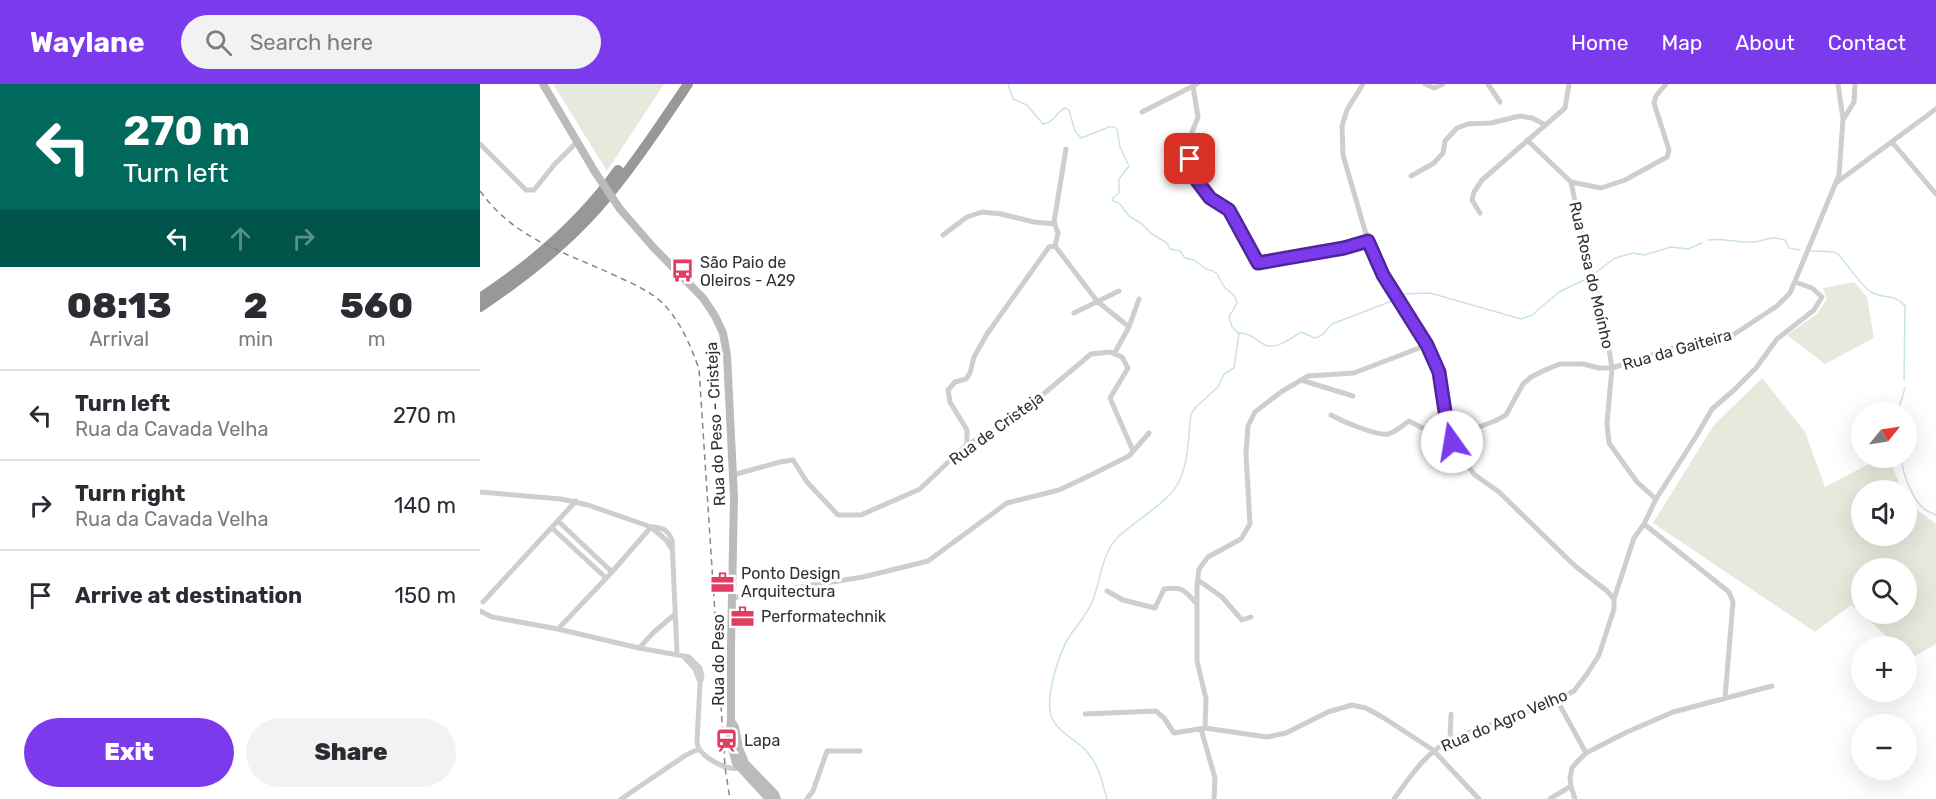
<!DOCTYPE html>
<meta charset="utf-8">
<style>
body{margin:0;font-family:Rubik,sans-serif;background:#f2f2f3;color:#2b2b33;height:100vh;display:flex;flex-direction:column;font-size:22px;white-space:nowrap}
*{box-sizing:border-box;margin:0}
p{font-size:20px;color:#7c7c81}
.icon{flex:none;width:33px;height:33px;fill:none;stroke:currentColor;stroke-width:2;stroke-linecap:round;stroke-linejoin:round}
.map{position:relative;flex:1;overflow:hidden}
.panel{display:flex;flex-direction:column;background:#fff;width:480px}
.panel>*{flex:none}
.banner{background:#00695c;color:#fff;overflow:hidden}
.needle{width:39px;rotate:60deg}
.tools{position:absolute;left:1371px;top:318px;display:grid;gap:12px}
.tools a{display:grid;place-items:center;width:66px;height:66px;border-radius:50%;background:#fff;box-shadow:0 6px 24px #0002;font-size:30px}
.pin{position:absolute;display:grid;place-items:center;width:51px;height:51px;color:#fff;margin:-26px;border-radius:12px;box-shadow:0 3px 9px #0006}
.me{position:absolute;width:66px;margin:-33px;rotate:347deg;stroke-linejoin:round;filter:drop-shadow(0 0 4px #0008)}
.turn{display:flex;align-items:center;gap:21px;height:126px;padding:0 24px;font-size:27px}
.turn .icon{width:78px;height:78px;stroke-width:2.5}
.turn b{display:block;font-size:42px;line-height:51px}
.lanes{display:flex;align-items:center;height:57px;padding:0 24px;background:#0003;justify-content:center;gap:30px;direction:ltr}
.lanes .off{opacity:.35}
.eta{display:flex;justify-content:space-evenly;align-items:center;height:102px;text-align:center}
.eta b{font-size:36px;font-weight:800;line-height:42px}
.action{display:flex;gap:12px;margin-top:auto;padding:12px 24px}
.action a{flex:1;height:69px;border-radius:36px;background:#7c3aed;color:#fff;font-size:24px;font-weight:800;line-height:69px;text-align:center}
.action a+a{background:#f2f2f3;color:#2b2b33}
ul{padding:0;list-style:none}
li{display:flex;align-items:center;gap:18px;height:90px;padding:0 24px;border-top:2px solid #e1e1e2}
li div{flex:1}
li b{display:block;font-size:22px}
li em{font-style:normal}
header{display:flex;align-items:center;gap:36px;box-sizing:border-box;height:84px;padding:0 30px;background:#7c3aed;color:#fff}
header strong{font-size:28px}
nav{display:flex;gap:33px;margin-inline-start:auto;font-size:21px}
.search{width:420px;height:54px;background:#f2f2f3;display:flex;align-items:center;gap:15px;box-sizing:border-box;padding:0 21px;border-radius:33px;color:#7c7c81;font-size:22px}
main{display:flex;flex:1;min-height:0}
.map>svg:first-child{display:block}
</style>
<header>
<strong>Waylane</strong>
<div class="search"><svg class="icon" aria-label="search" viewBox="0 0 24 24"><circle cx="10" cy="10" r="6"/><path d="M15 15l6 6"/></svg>Search here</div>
<nav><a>Home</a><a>Map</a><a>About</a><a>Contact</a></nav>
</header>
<main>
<section class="panel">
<div class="banner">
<div class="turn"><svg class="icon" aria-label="left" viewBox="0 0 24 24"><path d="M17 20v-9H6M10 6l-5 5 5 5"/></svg><div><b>270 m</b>Turn left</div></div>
<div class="lanes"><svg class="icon" aria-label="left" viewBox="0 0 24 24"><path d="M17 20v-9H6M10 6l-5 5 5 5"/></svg><svg class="icon off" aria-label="ahead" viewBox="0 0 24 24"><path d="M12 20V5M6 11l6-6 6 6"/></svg><svg class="icon off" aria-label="right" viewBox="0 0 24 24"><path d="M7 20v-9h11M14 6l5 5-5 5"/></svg></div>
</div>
<div class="eta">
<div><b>08:13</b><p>Arrival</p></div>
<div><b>2</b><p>min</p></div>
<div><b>560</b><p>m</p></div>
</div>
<ul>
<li><svg class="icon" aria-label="left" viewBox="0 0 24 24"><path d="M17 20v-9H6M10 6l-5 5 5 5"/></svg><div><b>Turn left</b><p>Rua da Cavada Velha</p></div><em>270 m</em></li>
<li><svg class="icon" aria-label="right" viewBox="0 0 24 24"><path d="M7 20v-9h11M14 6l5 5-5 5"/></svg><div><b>Turn right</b><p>Rua da Cavada Velha</p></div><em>140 m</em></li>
<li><svg class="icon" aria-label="arrive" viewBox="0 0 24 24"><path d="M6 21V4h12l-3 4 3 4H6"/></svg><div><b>Arrive at destination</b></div><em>150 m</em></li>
</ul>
<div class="action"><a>Exit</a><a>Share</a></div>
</section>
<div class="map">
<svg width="1456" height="715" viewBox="0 0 1456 715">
<rect width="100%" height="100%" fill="#fff"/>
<path fill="#e6eadd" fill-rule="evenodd" d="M73,0H184L127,87Z
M1374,198L1387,213L1394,254L1345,280L1307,251L1337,230L1347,215L1343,204Z
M1282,294L1325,348L1345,403L1400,374H1409L1422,406H1382V452H1426L1427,418L1456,440V560L1432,574L1427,569L1426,562H1418L1371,521L1335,548L1173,439L1234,341ZM1426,484V530H1382V484Z"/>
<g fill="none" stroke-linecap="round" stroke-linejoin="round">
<path stroke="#cbe2ea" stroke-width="1.5" d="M528,0L533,15L547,21L563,40C575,38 575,29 585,24L589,26L595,47L601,54L629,43H634L637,45L640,63L649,82L639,95V109L633,114V117L639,119L649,132L662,140L672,150L687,159L690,165L700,167L705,174L714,176L726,185L733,187L737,190L745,204L754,211L757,219L749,233L752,243L758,249
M1228,156C1243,154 1257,159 1272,158C1289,157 1286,151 1305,156L1309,164L1320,166
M1331,167C1339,168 1349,166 1356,169C1361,170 1380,202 1391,208C1403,215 1416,210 1425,222L1424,296
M1115,189L1135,174L1153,169L1164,171L1191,163L1208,165L1222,159
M920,212L924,210L950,209L1041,235L1052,231L1079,208L1106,195
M759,249C772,249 775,256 785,261C796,266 812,254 821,248L835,254L842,251L852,240L912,217
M1418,328L1425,304
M1422,374C1421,387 1433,415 1443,424C1446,427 1452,429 1456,431
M627,715C622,698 620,684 608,669C597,654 572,648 570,626C567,608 579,569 589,553C597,541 607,531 612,518C621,497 621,469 639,452C654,438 688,418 697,401C709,381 708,354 711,330L716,323L738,303L744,290L754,284L759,249"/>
<path stroke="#cecece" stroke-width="5" d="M883,0L867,26L862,42L863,71L888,157L898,180L947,261L959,288L969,354L982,375L995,391L1019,408L1095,482L1127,507L1134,515V525L1119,571L1107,590L1094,607L1077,616L974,654C947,667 931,691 914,715
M945,0L954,4L963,0
M1008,0L1020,18
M713,2L718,33L710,53V75L715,94L730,114L749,126L778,179L864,164L888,157
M662,28L717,0
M1363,36L1374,18L1375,0
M1047,56L1091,98L1121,104L1145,96L1187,73L1189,66L1174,19L1176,12L1186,0
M1412,58L1456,110
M0,60L46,106H54L74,81L97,58
M931,92L954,79L963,69L965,57L977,44L988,40L1011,39L1040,32L1052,34L1066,41
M1091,98L1106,169L1124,234L1132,284L1127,339L1129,359L1157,398L1176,415
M1356,99L1456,25
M1000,129L992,116L994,108L1002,96L1085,24L1089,0
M463,151L487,133L502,128L521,130L554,138L575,140
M575,162L578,149L574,138L586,65
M594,229L639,207
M634,270L649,243L659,215
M821,296L873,312
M851,331C862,337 896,352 908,350C915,349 923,341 929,337L960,353L969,354L1015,337L1026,331L1043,300L1051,293L1065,286L1080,280H1103L1119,284H1132L1200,262L1233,254L1250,253L1297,222L1310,209L1359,91L1363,35L1358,0
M487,361V346L470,318L468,306L475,298L486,295L490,289L494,273L507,250L569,163L575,162L617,217L649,243
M253,391L300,378L313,376L327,398L358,431H381L440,405L484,363L536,333L611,270L630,268L642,273L648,284L630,314L653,367
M0,408L81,415L108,421L171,443L186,456L192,465
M78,437L132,488
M1164,440L1249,508L1253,518L1245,614
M173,443C183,444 188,446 192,456L197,570
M72,444L126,494
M718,496L742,513L762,536L771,533
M627,507L643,516L675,524L684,505C703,502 705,507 717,520
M252,514L383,493L448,477L527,419L579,406L613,390L649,372L669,349
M1134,515L1154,454L1164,440L1176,415L1217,351L1232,325L1254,306L1276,284L1297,255L1334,226L1342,213L1332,204L1315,198
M3,518L96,417
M0,527L12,533L78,545L159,564L209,573L220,584L222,593L220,599L217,659L219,665
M78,545L132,488L171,443
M159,564L174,548L194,531
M204,573L215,585L219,596
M1077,616L1106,669
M605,630L676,627L684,634L694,649L725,644L787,653L806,649L848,628L872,621L886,624L904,634L953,666L999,715
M725,644L726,615L717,577V502L719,485L728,473L761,455L770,440L766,370L768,342L775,328L801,308L828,292L874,289L947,261
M721,645L735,694L734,715
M970,656L971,630
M219,665C227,676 250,689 264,683
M1091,702L1095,715
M141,715L206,671L219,665
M327,715L333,707L347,667H380
M1070,715L1091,702L1090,694L1092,684L1096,679L1106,669L1147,648L1193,628L1292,602"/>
<path stroke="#bbb" stroke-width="8" d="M63,0L115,88
M140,125L173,163L223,214L235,232L243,249L247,271L254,413L251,562V637L249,654L256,679L289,715
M251,637L255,643L259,664L265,679L295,710L297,715"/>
<path stroke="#989898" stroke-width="10" d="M0,214C53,179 101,138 138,86
M0,223C42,195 82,164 116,126C150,87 179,43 208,0"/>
<path stroke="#868686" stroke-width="1.5" stroke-dasharray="6 4.5" stroke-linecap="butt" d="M0,107C35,155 82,167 134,191C153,200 174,208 188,225C203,243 211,263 219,285L245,683L250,715"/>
<path stroke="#bbb" stroke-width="8" d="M115,88L140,125"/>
</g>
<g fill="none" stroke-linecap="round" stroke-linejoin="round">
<defs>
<path id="route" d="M710,75L715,94L730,114L749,126L778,179L864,164L888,157L903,191L947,261L959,288L969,354L972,358"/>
</defs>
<use href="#route" stroke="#51269a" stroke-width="15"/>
<use href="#route" stroke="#7c3aed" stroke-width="10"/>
</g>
<defs>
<symbol id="bus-bare" viewBox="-9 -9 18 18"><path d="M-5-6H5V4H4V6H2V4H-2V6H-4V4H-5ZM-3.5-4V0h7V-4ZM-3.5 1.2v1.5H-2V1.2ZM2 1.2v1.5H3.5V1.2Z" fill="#dd3e61" stroke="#fff" stroke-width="2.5" paint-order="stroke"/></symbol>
<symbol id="office-bare" viewBox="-9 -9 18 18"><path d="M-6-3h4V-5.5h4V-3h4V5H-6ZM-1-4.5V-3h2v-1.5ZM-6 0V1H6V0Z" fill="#dd3e61" stroke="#fff" stroke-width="2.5" paint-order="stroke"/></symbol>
<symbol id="station-bare" viewBox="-9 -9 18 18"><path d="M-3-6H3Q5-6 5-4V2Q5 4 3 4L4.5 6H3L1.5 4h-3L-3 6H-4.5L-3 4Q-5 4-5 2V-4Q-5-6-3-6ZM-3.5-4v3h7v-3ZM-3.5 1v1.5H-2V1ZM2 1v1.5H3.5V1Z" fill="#dd3e61" stroke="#fff" stroke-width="2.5" paint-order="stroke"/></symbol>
</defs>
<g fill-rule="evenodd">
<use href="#bus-bare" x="186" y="170" width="33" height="33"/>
<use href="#office-bare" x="226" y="482" width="33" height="33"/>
<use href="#office-bare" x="246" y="516" width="33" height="33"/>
<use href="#station-bare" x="230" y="640" width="33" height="33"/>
</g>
<g text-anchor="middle" stroke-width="6" stroke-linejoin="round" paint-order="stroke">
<g font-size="16" fill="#313131" stroke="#fff" text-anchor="start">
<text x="220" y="184">São Paio de<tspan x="220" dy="18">Oleiros - A29</tspan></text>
<text x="261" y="495">Ponto Design<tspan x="261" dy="18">Arquitectura</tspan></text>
<text x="281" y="538">Performatechnik</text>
<text x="264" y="662">Lapa</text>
</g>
<g font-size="16" fill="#313131" stroke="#fff">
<text transform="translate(1112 191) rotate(77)" y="6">Rua Rosa do Moínho</text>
<text transform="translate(1197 265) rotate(-16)" y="6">Rua da Gaiteira</text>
<text transform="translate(235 340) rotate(-93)" y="6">Rua do Peso - Cristeja</text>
<text transform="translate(516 344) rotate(-36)" y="6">Rua de Cristeja</text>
<text transform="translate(238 576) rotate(-90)" y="6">Rua do Peso</text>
<text transform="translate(1024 636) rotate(-23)" y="6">Rua do Agro Velho</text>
</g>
</g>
</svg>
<div class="tools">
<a><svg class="needle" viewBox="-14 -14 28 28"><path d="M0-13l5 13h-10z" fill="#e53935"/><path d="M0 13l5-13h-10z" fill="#7c7c81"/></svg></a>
<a><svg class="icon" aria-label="sound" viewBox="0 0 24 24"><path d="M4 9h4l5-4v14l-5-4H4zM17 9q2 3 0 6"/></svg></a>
<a><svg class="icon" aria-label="search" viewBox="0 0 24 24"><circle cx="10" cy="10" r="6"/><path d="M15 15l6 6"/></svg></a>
<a>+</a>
<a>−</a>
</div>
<div class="pin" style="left:710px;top:75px;background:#d93025"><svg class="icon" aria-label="arrive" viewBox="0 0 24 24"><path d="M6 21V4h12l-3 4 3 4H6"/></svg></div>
<svg class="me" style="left:972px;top:358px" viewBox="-20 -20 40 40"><circle r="19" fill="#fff"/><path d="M0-13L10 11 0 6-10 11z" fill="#7c3aed"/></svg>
</div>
</main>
